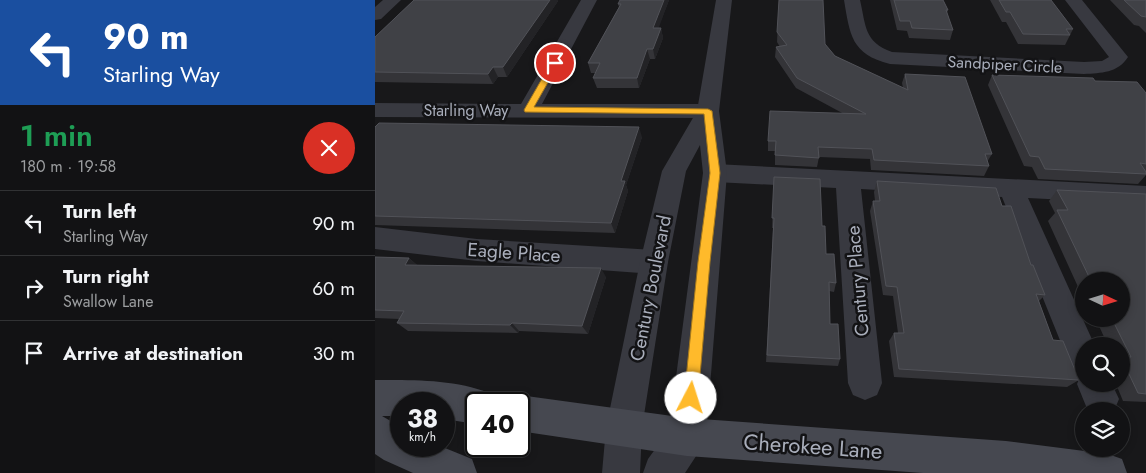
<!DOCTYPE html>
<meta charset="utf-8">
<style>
body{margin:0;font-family:Jost,sans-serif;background:#1b1b1d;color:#f1f3f6;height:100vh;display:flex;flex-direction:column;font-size:19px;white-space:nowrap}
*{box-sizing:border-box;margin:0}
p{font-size:16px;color:#9c9ea0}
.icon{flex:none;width:28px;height:28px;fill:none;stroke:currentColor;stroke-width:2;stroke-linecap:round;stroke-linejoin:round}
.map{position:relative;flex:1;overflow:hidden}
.panel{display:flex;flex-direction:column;background:#121214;width:375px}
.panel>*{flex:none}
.guide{background:#1a4fa0;color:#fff;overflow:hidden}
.needle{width:32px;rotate:94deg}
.tools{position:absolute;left:700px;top:272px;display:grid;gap:10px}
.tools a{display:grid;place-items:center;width:55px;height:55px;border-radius:50%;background:#121214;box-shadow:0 2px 8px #0003,0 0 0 1px #313234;font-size:25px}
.speed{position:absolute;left:15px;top:392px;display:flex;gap:10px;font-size:25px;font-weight:700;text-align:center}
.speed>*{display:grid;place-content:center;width:65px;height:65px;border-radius:50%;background:#121214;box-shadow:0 2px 8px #0003,0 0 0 1px #313234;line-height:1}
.speed small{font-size:12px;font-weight:400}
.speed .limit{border:2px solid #111;border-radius:8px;background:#fff;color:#111}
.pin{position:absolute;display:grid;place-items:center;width:42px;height:42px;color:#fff;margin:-21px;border:2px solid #fff;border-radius:50%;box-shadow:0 1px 5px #0007}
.me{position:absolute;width:55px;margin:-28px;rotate:5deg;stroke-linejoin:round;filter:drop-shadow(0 0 4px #0008)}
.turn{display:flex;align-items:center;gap:18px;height:105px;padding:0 20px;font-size:22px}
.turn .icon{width:65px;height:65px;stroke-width:2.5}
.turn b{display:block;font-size:35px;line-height:42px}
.round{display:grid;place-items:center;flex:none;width:52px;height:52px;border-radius:26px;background:#1b1b1d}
.headline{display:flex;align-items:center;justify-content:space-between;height:85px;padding:0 20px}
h1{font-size:30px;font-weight:600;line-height:38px;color:#1e9e55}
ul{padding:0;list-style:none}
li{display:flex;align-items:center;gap:15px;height:65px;padding:0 20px;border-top:1px solid #313234}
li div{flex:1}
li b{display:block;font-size:19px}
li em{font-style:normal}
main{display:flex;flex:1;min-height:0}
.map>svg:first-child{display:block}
</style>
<main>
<section class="panel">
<div class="guide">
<div class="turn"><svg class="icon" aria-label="left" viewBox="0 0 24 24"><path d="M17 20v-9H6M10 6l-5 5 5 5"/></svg><div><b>90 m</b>Starling Way</div></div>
</div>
<div class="headline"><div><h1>1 min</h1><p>180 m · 19:58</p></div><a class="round" style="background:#d93025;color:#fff"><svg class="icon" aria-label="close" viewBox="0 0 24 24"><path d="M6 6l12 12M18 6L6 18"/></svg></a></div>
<ul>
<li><svg class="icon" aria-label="left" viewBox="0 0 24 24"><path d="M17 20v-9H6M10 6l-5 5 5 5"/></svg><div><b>Turn left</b><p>Starling Way</p></div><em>90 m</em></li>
<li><svg class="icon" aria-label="right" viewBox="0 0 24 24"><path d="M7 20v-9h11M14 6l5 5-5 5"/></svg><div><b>Turn right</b><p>Swallow Lane</p></div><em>60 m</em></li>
<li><svg class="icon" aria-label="arrive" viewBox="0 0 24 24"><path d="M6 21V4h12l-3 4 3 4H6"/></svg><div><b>Arrive at destination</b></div><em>30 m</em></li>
</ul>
</section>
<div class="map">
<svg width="771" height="473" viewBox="0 0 771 473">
<rect width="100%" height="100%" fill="#18181a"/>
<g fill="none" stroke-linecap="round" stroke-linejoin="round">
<path fill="#383940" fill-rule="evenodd" d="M8,0H26L6,19L0,20V7Z
M206,0H222L167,104H333L341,106L344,111L341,116L333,118L0,117V103L146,104Z
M469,0H485C491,26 489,42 517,52L709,62L727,61L734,57L690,0H707L753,57C743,73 726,73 709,74L515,64C476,54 475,35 469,0Z
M340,164L771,186V204L653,198L720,346H709V384H737L744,399L739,411H713L702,384L706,374L697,370L627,197L486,189L507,383L502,395L490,400L478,395L473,383L461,188L340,182L331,179L328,173L331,167Z
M0,227L102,239L279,250L289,254L293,262L289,270L279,274L102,261L0,249Z"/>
<path fill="#383940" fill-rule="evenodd" d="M341,0H357L344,111L352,173L331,437L325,450L310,473H268L273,459L294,430L328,173L325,145L311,171L293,262L267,428L265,473H227L231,428L265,262L287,171L322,111Z"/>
<path fill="#464850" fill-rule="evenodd" d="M0,380C37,380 79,379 114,393L118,404H101V424L69,419V404H26V416H7L26,427V446H65L97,459L102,473H38L9,460L0,454Z
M144,395L312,418L631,441L733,454L747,459L752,473H548L312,456L144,431V404H130L131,400Z"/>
</g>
<path fill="#343438" d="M39,0H183V1L132,77H123L118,84L0,82V37Z
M294,0L283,28H286L288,38L280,59H275L264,88H222L218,78L221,73H216L213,63L244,7L243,4Z
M404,0L450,44L460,56L528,88L527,83L530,74L617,154L612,162L614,166L609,176L496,170L495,159L444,157L442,167L400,165V151H393V141L469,114L421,88L400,57L401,47H405L402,42Z
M515,0H568L573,10L572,13L578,30L575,40L534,38L532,31L522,30Z
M615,0H676L698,29L690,45L643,44L631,22H627Z
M735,0H771V33L764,26L759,25Z
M617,75L720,81L771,93V175L763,184L663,179L657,167L649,166L613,85Z
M0,127L267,137L251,185L253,191L240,233L0,225Z
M399,177L447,226L451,254L461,283L459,292L454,291L455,324L465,359L463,366L391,362L398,228H397Z
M502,181L627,206L670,295L664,301L678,340L704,380L692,387L519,377L514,341L519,333H523L518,296L508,295L495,211L498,201H500L499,192Z
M682,190L771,194V402L748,401L741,384H746V346H733L721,319H746V281H709V300L673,221L680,213L674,201Z
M0,257L34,258L42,265L231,277L213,334L144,331L143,333L33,331L22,323L24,319L0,318Z"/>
<path fill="#232326" d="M175,0H183V1L132,77L128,67Z
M289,0H294L280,38L278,28Z
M286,28L288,38L280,59L278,49Z
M272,49L275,59L264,88L262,78Z
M118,67L123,77L118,84L113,74Z
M264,127L267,137L251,185L253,191L240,233L236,223L246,181Z
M34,258L44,267L30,265Z
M226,268L231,277L213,334L207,326Z
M137,323L144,331L143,333L135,325Z"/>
<path fill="#404146" stroke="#515258" d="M39,0H175L128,67H118L113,74L0,72V37Z
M245,0H289L278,28H286L278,49H272L262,78H218L225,63H213L246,4H243Z
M404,0H448L450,44L460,56L533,90L530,74L590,77L617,154H610L614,166L499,160L497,149L443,147L444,158L400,155L401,141H393L395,111L491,114L422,78L401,47L412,45L402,32Z
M519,0H568L573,10H571L578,30L537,28L535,21H525Z
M624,0H676L698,29H691L695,35L648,34L635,12H631Z
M749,0H771V17L766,16Z
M617,75L718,78L720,81L762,82L771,93V164L765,163L771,172V174L670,169L664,157L655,156Z
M4,123L264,127L246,181H250L236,223L0,216V127Z
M399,177L445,179L447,226H450L451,254H459L461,283L454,282L455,324H463L465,359L392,355L399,218H397Z
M502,181L621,188L627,206H636L656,265H658L670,295L661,294L678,340L688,341L704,380L524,369L519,333H529L522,287L511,286L498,201H505Z
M682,190L771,194V394L763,393L746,357H756L737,319H746V281H716L682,210H693Z
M0,257L34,258L30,265L226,268L207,326L137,323L135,325L22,323L29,311L0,310Z"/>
<path fill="#ffba2b" stroke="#a6791c" d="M180,60L184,63L159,107L333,109L337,111L345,173L335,262L323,398L321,404L316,406L311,404L309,398L323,262L335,173L329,114L150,112L149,110L176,63Z"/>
<g text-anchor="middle" stroke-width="5" stroke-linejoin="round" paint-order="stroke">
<g font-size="16" fill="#a9aebb" stroke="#131315">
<text transform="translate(630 64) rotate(3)" y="6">Sandpiper Circle</text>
<text x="91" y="116">Starling Way</text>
</g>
<g font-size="19" fill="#a9aebb" stroke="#131315">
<text transform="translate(139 252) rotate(4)" y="7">Eagle Place</text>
<text transform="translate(482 281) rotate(-95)" y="7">Century Place</text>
<text transform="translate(275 288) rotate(-79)" y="7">Century Boulevard</text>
</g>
<g font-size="22" fill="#a9aebb" stroke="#131315">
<text transform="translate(438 446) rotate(4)" y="8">Cherokee Lane</text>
</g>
</g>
</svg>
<div class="tools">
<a><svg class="needle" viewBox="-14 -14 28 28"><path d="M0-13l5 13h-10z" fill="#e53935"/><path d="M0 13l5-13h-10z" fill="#9c9ea0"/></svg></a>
<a><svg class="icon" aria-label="search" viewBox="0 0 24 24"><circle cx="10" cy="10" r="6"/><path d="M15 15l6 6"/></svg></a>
<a><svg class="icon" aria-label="layers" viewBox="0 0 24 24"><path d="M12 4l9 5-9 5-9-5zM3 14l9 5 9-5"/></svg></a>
</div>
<div class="speed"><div>38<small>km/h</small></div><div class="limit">40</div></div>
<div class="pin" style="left:180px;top:63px;background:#d93025"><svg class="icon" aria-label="arrive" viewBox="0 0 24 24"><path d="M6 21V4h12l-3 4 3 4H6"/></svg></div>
<svg class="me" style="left:316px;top:398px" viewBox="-20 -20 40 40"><circle r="19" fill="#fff"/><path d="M0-13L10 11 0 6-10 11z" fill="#ffba2b"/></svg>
</div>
</main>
